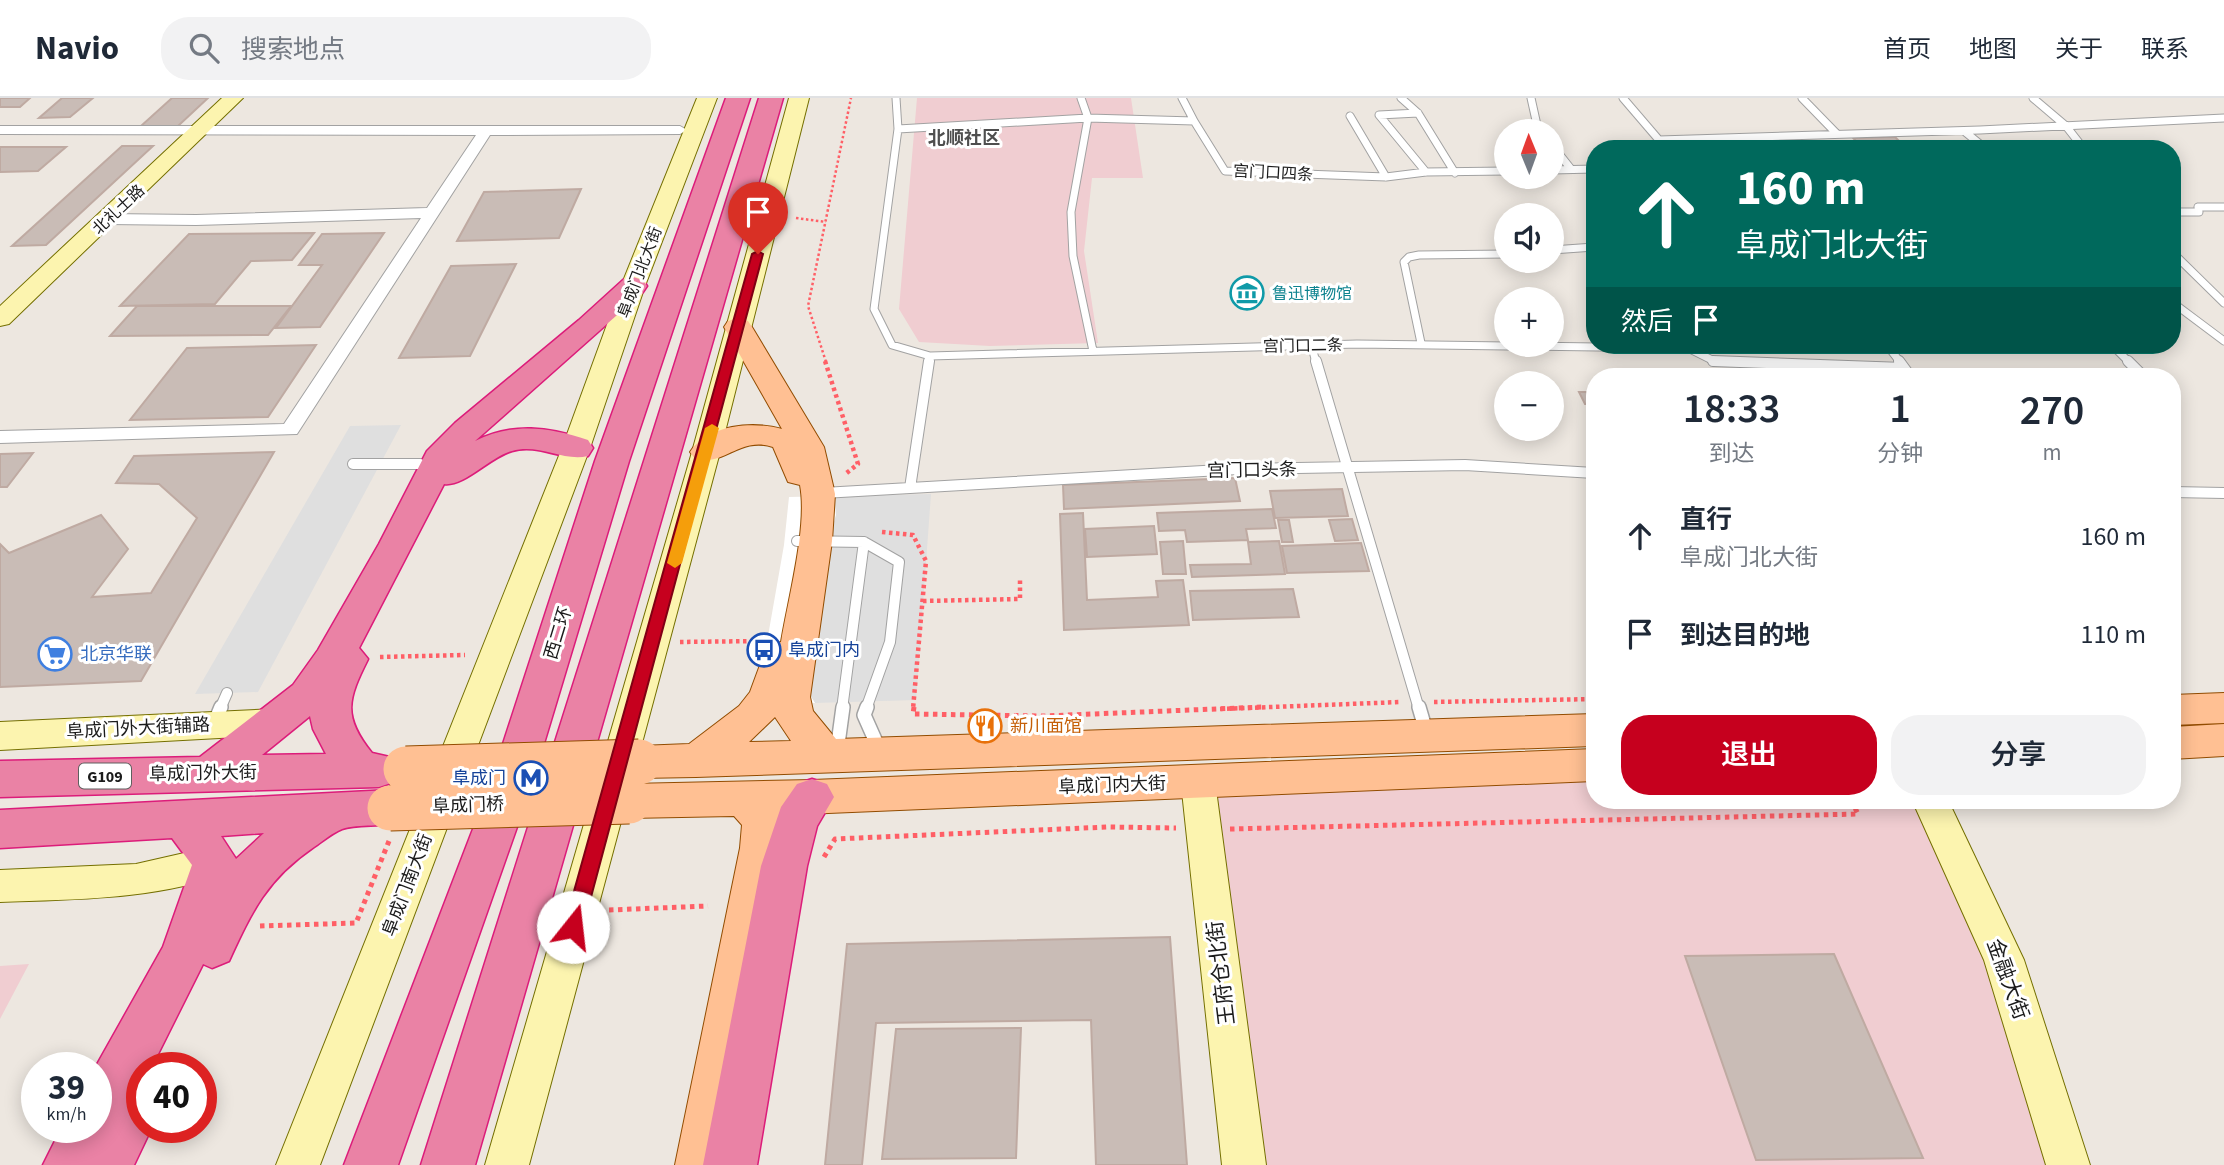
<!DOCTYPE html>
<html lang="zh">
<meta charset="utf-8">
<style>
body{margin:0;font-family:"Source Sans 3","Noto Sans SC",sans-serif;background:#f2f2f3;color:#1f2937;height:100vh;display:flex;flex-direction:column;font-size:26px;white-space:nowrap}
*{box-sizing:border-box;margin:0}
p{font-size:23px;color:#747a83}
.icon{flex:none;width:38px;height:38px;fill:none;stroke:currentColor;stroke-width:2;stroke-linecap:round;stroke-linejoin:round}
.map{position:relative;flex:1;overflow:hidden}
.side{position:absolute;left:1586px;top:270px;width:595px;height:441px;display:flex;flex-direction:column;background:#fff;border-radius:28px;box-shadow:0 4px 18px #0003}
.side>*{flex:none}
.top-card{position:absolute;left:1586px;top:42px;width:595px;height:214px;border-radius:28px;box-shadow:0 4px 18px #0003;background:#00695c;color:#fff;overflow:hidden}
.needle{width:46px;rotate:359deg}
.tools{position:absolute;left:1494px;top:21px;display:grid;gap:14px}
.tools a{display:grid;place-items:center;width:70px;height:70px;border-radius:50%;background:#fff;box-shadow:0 4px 18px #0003;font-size:35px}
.speed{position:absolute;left:21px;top:954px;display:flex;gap:14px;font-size:35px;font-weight:700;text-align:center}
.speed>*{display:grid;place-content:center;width:91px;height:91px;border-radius:50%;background:#fff;box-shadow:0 4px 18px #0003;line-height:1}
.speed small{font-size:18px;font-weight:400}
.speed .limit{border:10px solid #d22;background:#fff;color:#111}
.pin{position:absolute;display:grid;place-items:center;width:60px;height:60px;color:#fff;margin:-72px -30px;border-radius:50% 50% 50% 0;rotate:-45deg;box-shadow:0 0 7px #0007}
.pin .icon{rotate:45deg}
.me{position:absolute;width:77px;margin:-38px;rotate:16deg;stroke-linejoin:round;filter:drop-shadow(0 0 5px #0008)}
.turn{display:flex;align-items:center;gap:24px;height:147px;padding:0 35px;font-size:32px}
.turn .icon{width:91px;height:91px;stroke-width:2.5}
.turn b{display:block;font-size:49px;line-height:60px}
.then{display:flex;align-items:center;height:66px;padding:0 35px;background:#0003;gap:14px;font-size:26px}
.eta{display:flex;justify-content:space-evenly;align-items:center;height:119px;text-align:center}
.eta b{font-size:42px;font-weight:600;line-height:49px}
.cta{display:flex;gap:14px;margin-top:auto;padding:14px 35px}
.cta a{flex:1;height:80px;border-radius:28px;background:#c6001e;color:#fff;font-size:28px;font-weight:600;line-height:80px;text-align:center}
.cta a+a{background:#f2f2f3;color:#1f2937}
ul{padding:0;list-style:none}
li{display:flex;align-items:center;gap:21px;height:98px;padding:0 35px}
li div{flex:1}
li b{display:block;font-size:26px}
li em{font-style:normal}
header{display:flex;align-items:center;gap:42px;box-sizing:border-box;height:98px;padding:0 35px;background:#fff;border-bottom:2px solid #e0e1e3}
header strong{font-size:33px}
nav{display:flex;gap:38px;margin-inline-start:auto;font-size:24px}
.search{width:490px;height:63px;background:#f2f2f3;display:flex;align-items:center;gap:18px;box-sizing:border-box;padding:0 24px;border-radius:28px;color:#747a83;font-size:26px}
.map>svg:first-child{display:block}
</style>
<header>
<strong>Navio</strong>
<div class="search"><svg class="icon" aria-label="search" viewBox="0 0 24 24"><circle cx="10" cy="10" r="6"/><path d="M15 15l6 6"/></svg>搜索地点</div>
<nav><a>首页</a><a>地图</a><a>关于</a><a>联系</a></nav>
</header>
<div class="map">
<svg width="2224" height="1067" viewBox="0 0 2224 1067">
<rect width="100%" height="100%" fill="#ede7e0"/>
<path fill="#f0cdd1" d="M917,0H1131L1143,80H1092L1084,153L1098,245L990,248L919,244L899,211Z
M1594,657V702H1914L1983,856L2054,1067H1244L1198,684L889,682Z
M29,866L0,921V868Z"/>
<path fill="#dfdfdf" d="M401,327L258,594L195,596L350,328Z
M931,396L916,602L815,605L805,589L834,398Z"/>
<path fill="#fff" d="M834,398L836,417L819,473L805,589L815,605L744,606L761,578L784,447L789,399Z"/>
<path fill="#c9bcb6" stroke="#bfaaa2" stroke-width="2" d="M0,0H30L20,9H0Z
M62,0H93L70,19L39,20Z
M172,0H208L178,28H141Z
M1895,39L1907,51H1864L1853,40Z
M122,48H153L46,147L12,148Z
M0,49H66L38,73L0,74Z
M581,91L559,140L457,143L484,94Z
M314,135L292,162L251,163L215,206L120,208L189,136Z
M384,135L320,229L276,230L322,167H299L322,136Z
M516,166L470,258L399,260L451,168Z
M137,208H291L268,237L110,238Z
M316,247L268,319L130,322L187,250Z
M1579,294H1594V306H1585Z
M274,354L141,583L0,589V446L9,455L101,417L128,451L92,499L151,495L197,420L159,386L116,385L134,358Z
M33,355L7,389H0V356Z
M1235,380L1240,403L1064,411L1063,387Z
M1342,391L1348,418L1275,420L1270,393Z
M1272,411L1276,430L1246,431L1248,442L1187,444L1185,432L1159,433L1157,415Z
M1083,415L1087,502L1158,499L1156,483L1183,482L1189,527L1064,532L1060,416Z
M1352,421L1358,442L1335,443L1329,422Z
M1278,422H1289L1293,444H1282Z
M1154,428L1157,456L1087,459L1085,431Z
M1183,443L1186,476H1163L1160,444Z
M1279,443L1285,476L1192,479L1190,467L1251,466L1248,444Z
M1361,445L1369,473L1287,475L1282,448Z
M1293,491L1299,519L1193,522L1190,493Z
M1170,839L1187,1067H1096L1091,922L876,925L862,1067H825L847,846Z
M1834,856L1923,1060L1756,1062L1685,858Z
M1021,930L1016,1060L882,1061L896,931Z"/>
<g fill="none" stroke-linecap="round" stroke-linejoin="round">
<defs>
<path id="lane-far2" d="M896,0L898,31L874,211L892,247L930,258L929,264
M1081,0L1088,20L1071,114L1073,158L1093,253
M1182,0L1194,23
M1401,0L1418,15L1455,75
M1531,0L1537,27L1542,33
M1623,0L1659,42
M1802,0L1837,36
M2033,0L2066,28L2084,51
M1418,15L1379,17L1426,74
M1350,18L1386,79
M898,31L1088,20L1194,23L1225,73L1386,79L1426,74L1507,73
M1964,33L1986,51
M1552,47L1571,71
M1651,51L1659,42L1980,32L2224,20
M1552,72L1594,71
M2172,114H2199L2198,109H2224
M1552,152L1594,149
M2172,154L2224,205
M2172,204L2224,243
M1421,245L1404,164L1409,159L1419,157L1507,156
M1311,246L1316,264
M1682,247L1714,263L1748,264
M1887,247L1900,264
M2112,247L2129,264
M930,258L1357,246L1672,250L1676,247"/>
<path id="lane-far1" d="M1316,263L1419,611
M1713,263L1904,270
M1899,263L1910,278
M2128,263L2143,278
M353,366H420
M910,390L1238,371L1465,367L1594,375
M2172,394L2224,395
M823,395L910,390L929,263
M797,443L864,444L899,464L890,544L866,611
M220,611L227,595
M842,611L864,444"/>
<path id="lane" d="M867,609L864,617L880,653
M1419,609L1426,633
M214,626L221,609
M837,653L843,609"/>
<path id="street" d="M0,28H680L687,32L680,36L490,37L297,336L0,345V333L284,326L421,120L196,127L107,126L99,121L107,116L196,117L427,110L476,37L0,36Z"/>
<path id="secondary" d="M222,0H243L9,226L0,228V208Z
M697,0H717L645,188L590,350L320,1067H276L562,350L621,188Z
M789,0H809L720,354L529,1067H485L692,354Z
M276,611L288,615L293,624L288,633L276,637L0,652V624Z
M1198,670L1210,674L1215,684L1266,1067H1222L1181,684L1186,674Z
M1912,702H1948L2024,862L2090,1067H2046L1984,862Z
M215,748L228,753L233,764L228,775C154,802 77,801 0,804V772L136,766Z"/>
<path id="primary" d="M738,220L748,223L752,229L824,349L835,396L832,443L810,599L813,613L836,641L1594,616V648L696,679L639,680L625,676L619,664L625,652L639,648L689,646L739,608L750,594L767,548L781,544C788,501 808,428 800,387L788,384L773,349C739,338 725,369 695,361L690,354C708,326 753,323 782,331L724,229L728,223ZM775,619L791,643L749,644Z
M2224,595V625L2172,627V597Z
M2224,626V658L2172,661V629Z
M1594,651V683L781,717L784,722L782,750L727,1067H675L740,750L742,727L734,718L629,720L614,715L608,703L614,691L629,686L812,682Z"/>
<path id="highway" d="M726,0H750L629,363L530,692L398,1067H344L488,692L595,363Z
M759,0H783L475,1067H421Z
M633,179L643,182L647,188L643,194L475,343C513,324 549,329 588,342L593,350L588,358C563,364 539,345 512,353C490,359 464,389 444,386L359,550L368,561C348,601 342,618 372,655L394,660L400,672L394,684L379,689L0,699V663L200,659L293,587L318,552L379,446L427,353L455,325L579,222L623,182ZM310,618L313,631L326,656L262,657Z
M812,681L827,686L834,699L817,728L807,768L757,1067H703L761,768L781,709L797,686Z
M390,692L405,697L412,710L405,723C384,730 359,725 342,731C332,735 323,743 314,749C267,781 252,813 229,863L212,870L203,866L151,970H142V1029H152L134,1067H43L62,1029H96L95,970L163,849L192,767L172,740L0,750V712ZM264,735L236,761L221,738Z"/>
</defs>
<use href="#lane-far2" stroke="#a2a2a2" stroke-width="9"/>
<use href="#lane-far1" stroke="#a2a2a2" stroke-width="12"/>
<use href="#lane" stroke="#a2a2a2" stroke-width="16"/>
<use href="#street" stroke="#a2a2a2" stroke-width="2"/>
<use href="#secondary" stroke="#746f00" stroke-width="2"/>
<use href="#primary" stroke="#924c00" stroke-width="2"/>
<use href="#highway" stroke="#dc1c7a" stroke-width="3"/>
<path stroke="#ff5f66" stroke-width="2.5" stroke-dasharray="2.5 2.5" stroke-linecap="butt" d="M796,120L826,124
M826,264L808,208L851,0"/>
<path stroke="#ff5f66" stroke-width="4.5" stroke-dasharray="3.5 3.5" stroke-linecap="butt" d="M825,263L858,366L844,377
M882,434L913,437L926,463L913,611
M923,503L1020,501V482
M680,544L759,543
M380,559L465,557
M1434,604L1594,601
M1220,611L1401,604"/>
<path stroke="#ff5f66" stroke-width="5" stroke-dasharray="4.5 4.5" stroke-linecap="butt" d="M914,609L913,616L1044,618L1264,609
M1230,731L1858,716L1851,702
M824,759L835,741L1108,729L1176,730
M609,812L708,808
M260,828L356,825L389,743"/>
<use href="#lane-far2" stroke="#fff" stroke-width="7"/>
<use href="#lane-far1" stroke="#fff" stroke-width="10"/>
<use href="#lane" stroke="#fff" stroke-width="13"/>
<use href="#street" fill="#fff" fill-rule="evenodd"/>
<use href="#secondary" fill="#fcf4af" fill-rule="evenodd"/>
<use href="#primary" fill="#ffc093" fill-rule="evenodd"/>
<use href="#highway" fill="#ea82a5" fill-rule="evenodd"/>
<defs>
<path id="primary-bridge" d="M406,671L639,664
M390,710L629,703"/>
</defs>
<use href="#primary-bridge" stroke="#924c00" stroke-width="47" stroke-linecap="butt"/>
<use href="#primary-bridge" stroke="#ffc093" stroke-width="45"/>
</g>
<path fill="#c6001e" stroke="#810014" stroke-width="2" d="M758,153L763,156L583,829L580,835L573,838L566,835L564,829L752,156Z"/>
<path fill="#f59e0b" d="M712,326L719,330L682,465L675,470L667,465L705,330Z"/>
<defs>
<symbol id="museum-ring" viewBox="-11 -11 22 22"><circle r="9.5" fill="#fff" stroke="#0f9aa8" stroke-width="1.5"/><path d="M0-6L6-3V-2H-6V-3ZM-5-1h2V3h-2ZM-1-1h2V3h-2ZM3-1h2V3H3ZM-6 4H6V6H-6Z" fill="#0f9aa8"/></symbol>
<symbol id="bus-ring" viewBox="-11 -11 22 22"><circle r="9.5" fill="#fff" stroke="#1a4fb4" stroke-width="1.5"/><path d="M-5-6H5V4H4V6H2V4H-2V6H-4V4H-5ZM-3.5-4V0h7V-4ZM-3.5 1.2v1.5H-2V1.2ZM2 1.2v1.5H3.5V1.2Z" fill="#1a4fb4"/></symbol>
<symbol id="supermarket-ring" viewBox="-11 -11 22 22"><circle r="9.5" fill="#fff" stroke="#3f7fe0" stroke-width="1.5"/><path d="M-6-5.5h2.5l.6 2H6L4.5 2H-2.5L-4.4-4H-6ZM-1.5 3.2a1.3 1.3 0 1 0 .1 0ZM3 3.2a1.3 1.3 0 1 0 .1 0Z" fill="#3f7fe0"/></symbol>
<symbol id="restaurant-ring" viewBox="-11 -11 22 22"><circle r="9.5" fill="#fff" stroke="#e8710a" stroke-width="1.5"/><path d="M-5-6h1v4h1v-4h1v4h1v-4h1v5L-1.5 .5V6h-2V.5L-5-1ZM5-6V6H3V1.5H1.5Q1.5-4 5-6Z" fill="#e8710a"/></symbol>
<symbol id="metro-ring" viewBox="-11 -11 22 22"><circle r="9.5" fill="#fff" stroke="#1a4fb4" stroke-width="1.5"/><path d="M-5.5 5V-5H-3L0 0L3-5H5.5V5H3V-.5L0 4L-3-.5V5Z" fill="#1a4fb4"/></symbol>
</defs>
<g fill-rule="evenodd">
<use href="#museum-ring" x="1228" y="176" width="38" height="38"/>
<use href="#bus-ring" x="745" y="533" width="38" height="38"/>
<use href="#supermarket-ring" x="36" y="537" width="38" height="38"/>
<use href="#restaurant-ring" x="966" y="609" width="38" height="38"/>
<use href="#metro-ring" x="512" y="661" width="38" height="38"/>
</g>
<g text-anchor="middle" stroke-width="6" stroke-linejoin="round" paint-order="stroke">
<g font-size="16" fill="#1b1b1b" stroke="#fff">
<text transform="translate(1273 74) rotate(3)" y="6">宫门口四条</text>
<text transform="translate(118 111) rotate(-43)" y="6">北礼士路</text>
<text transform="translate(639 174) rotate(-69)" y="6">阜成门北大街</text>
<text transform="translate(1303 247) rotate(-1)" y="6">宫门口二条</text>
</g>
<g font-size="16" fill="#0d838f" stroke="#fff" text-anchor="start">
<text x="1272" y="201">鲁迅博物馆</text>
</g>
<rect fill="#fff" stroke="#5f5f5f" stroke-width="2" x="79" y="665.5" width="52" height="25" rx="5"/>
<g font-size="16" font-weight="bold" fill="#1b1b1b">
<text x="105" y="684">G109</text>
</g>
<g font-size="18" font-weight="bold" fill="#4e4e4e" stroke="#fff">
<text x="964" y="46">北顺社区</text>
</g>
<g font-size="18" fill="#1b1b1b" stroke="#fff">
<text transform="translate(1252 372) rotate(-1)" y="6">宫门口头条</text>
<text transform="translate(558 535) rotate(-73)" y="6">西二环</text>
<text transform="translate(138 630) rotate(-3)" y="6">阜成门外大街辅路</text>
<text transform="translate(203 675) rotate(-1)" y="6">阜成门外大街</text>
<text transform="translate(1112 687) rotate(-2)" y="6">阜成门内大街</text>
<text transform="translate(468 707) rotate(-2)" y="6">阜成门桥</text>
<text transform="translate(407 787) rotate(-69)" y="6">阜成门南大街</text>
</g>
<g font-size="18" fill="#164399" stroke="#fff" text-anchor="start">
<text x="788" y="558">阜成门内</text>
<text x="506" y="686" text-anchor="end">阜成门</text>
</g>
<g font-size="18" fill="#366cbe" stroke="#fff" text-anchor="start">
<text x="80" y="562">北京华联</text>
</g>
<g font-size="18" fill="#c56008" stroke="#fff" text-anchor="start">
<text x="1010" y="634">新川面馆</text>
</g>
<g font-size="21" fill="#1b1b1b" stroke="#fff">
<text transform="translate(1221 875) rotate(-97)" y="7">王府仓北街</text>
<text transform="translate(2008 881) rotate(70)" y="7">金融大街</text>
</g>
</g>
</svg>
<div class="tools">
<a><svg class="needle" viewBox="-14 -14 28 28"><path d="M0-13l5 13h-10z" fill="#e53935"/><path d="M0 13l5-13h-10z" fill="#747a83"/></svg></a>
<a><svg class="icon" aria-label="sound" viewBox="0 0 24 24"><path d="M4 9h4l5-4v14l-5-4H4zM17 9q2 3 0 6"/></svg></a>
<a>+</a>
<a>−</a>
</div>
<div class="speed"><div>39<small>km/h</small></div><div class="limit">40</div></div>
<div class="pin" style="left:758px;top:156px;background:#d93025"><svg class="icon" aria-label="arrive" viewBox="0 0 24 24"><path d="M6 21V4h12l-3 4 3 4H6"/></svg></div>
<svg class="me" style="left:573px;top:829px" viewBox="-20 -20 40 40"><circle r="19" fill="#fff"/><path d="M0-13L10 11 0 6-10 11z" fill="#c6001e"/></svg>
<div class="top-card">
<div class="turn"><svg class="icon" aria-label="ahead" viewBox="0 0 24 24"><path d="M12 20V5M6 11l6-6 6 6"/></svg><div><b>160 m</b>阜成门北大街</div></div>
<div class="then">然后<svg class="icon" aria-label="arrive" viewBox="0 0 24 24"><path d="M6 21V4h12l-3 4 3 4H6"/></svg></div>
</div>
<section class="side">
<div class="eta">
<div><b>18:33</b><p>到达</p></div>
<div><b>1</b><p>分钟</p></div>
<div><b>270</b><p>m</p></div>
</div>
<ul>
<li><svg class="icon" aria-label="ahead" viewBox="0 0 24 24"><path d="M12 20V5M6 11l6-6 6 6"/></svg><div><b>直行</b><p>阜成门北大街</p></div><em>160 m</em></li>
<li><svg class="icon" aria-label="arrive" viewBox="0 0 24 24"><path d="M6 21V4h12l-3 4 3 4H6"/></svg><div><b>到达目的地</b></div><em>110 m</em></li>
</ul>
<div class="cta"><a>退出</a><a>分享</a></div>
</section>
</div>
